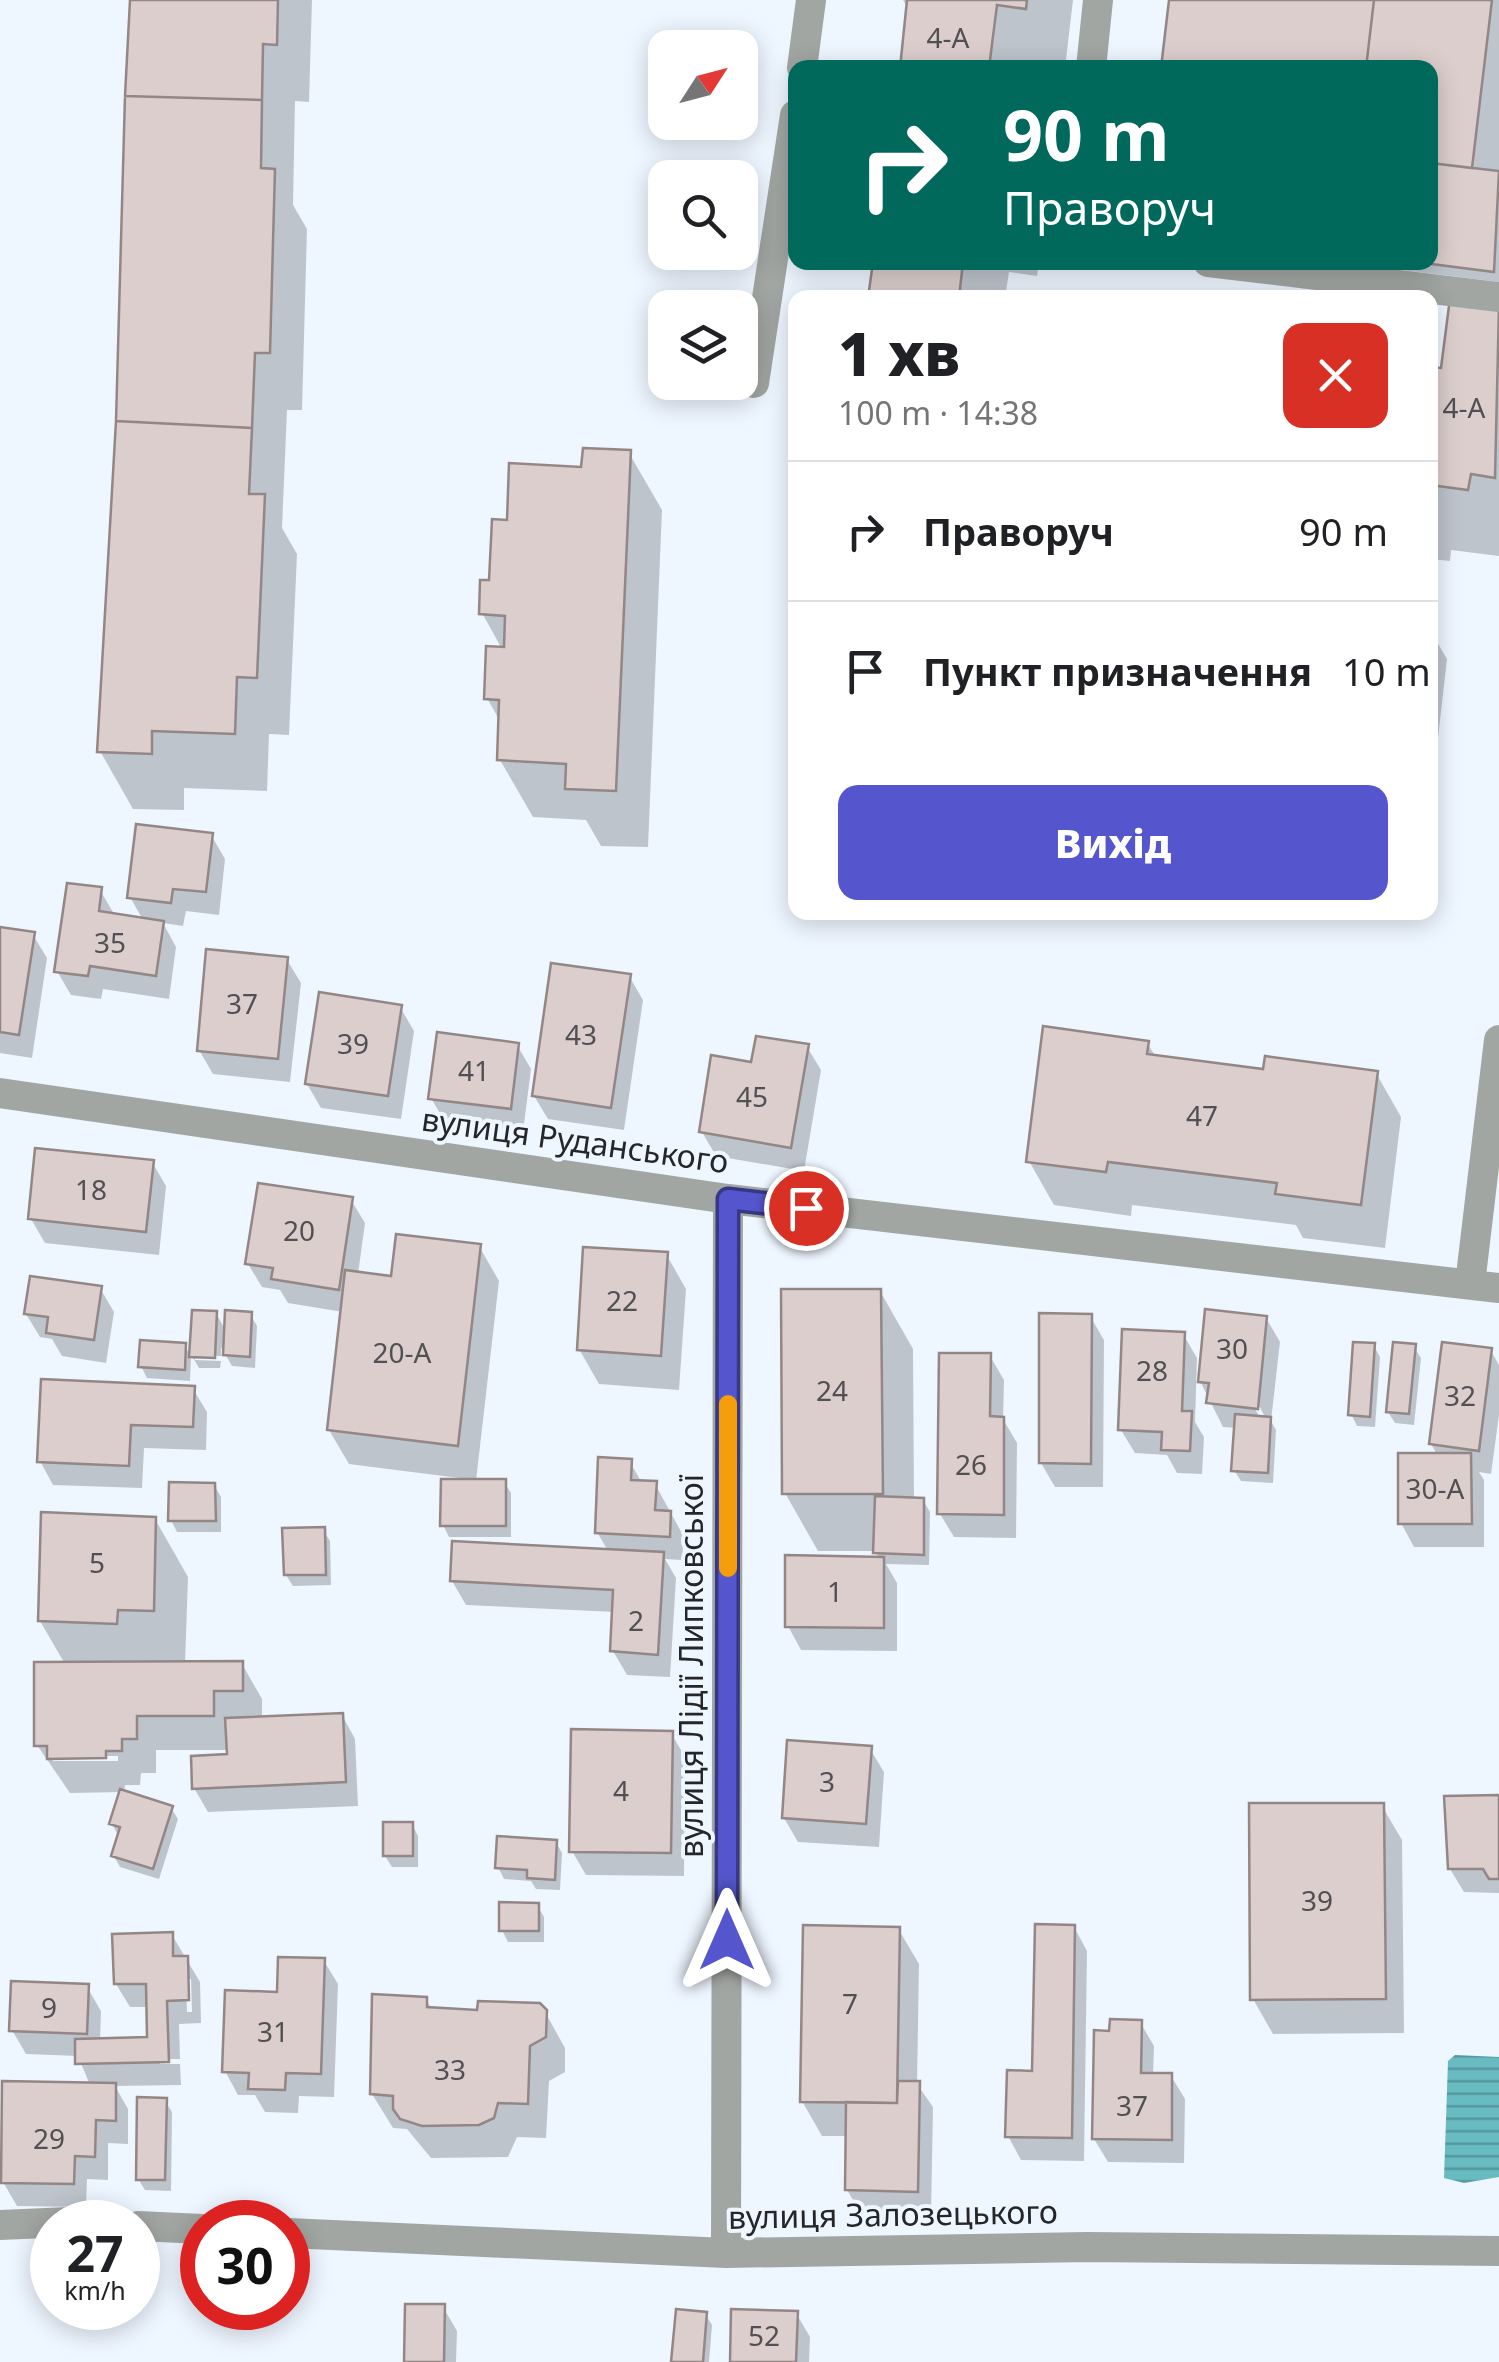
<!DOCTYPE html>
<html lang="uk">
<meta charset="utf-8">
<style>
body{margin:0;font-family:"Noto Sans",sans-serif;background:#f6f6f6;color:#202124;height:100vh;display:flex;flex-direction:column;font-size:38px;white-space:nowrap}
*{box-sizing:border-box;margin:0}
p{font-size:32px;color:#757577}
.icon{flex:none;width:55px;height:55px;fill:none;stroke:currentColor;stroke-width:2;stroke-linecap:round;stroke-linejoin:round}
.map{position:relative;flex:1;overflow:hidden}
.drawer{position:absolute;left:788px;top:290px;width:650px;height:630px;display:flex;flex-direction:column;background:#fff;border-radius:20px;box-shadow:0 5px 25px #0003}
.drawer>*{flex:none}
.hud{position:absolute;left:788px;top:60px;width:650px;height:210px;border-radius:20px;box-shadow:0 5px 25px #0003;background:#00695c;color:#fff;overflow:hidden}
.needle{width:65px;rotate:54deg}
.tools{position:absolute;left:648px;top:30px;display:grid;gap:20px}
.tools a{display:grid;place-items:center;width:110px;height:110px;border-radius:20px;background:#fff;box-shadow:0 5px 25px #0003;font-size:50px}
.speed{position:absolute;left:30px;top:2200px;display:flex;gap:20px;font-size:50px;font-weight:700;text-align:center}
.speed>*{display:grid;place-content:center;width:130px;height:130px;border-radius:50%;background:#fff;box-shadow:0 5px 25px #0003;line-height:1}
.speed small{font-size:25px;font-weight:400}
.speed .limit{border:15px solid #d22;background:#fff;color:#111}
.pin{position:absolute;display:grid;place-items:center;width:85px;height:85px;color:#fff;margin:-42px;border:5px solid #fff;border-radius:50%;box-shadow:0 2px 10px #0007}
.me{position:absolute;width:110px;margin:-55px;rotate:0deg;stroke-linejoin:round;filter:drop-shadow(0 0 8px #0008)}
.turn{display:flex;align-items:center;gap:35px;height:210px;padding:0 50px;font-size:45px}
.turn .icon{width:130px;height:130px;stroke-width:2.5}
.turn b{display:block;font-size:70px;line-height:85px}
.round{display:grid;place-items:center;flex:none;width:105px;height:105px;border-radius:20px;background:#f6f6f6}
.headline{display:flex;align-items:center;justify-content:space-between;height:170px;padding:0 50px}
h1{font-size:60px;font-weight:800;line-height:75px}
.cta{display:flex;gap:20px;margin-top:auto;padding:20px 50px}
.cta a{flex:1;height:115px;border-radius:20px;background:#5556cd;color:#fff;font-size:40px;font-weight:800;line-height:115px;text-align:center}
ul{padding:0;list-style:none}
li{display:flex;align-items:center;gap:30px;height:140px;padding:0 50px;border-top:2px solid #e0e0e0}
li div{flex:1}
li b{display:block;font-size:38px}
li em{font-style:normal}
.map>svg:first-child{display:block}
</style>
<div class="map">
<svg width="1499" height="2362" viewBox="0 0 1499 2362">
<defs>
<pattern id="water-rules" width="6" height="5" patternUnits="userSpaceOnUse" patternTransform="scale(2.5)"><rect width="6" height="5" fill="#67bbc1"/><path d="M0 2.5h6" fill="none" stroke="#55989d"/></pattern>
</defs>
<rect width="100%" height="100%" fill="#eef6ff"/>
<path fill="url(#water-rules)" d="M1455,2055L1499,2057V2177L1464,2183L1444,2178L1448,2061Z"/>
<path fill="#0003" fill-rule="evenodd" d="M135,0H312L309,102L295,101L293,205L307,229L302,410H287L282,528L297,554L289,735L269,734L267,791L184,788V810L133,809L100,751Z
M903,0H1073L1065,68H902L909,10Z
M1171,0H1499V282L1337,262H1430V68Z
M875,262H1039L1037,276L1009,272L1005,298H871Z
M1499,306V556L1451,550L1450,561L1430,559V370L1443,371Z
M629,453L662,510L648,847L601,846L586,820L533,817L500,760L501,723L487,698L502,649L482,613L509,522L584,469Z
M1430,630L1447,659L1430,808Z
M211,835L225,859L219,915L186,911L183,926L163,923L176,947L169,999L103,989L101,999L71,995L57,971L100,890L114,914L143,920L130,897Z
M0,929L33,935L47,958L32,1058L0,1053Z
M287,960L301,983L290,1082L213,1074L199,1050Z
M629,976L643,1000L624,1130L548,1119L534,1096Z
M400,1007L414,1031L401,1119L321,1108L307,1084Z
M1147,1043L1156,1057L1265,1071L1376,1073L1401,1117L1385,1248L1303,1238L1296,1225L1132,1205L1131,1216L1054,1205L1029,1161Z
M517,1045L531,1069L523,1132L445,1122L431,1098Z
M807,1047L821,1070L804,1171L716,1156L702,1132L753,1065Z
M152,1162L166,1186L159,1255L45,1243L31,1219Z
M351,1200L365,1223L358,1274L393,1279L479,1246L499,1281L476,1481L504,1482L511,1493V1537H449L443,1525L459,1478L349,1464L329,1430L343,1312L288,1303L280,1290L262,1287L248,1264Z
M666,1254L686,1289L679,1390L599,1384L579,1349Z
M100,1288L114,1312L106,1363L62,1356L52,1339L40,1337L26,1314Z
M880,1291L913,1349L914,1500H923L930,1512L929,1565L886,1564L897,1583V1651L801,1650L788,1626L879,1559L876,1551H818L785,1493Z
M216,1313L227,1333L250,1314L257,1326L255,1368L232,1366L221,1347V1356L195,1355V1360L221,1361L220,1368H199L192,1356Z
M1090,1316L1104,1340L1103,1487H1055L1041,1463Z
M1266,1318L1280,1342L1271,1421L1276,1430L1273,1483L1241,1481L1234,1470L1237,1428L1223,1427L1198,1377ZM1254,1396L1266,1419H1261L1249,1399Z
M1183,1334L1197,1358L1195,1422L1204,1437L1202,1474L1177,1473L1167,1455L1135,1453L1121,1430Z
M185,1346L191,1357L190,1381L147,1378L141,1366Z
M1374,1346L1380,1357L1375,1427L1357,1426L1351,1414Z
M1414,1347L1421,1358L1414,1425L1395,1423L1388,1412Z
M1491,1351L1499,1365V1415L1491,1474L1479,1472L1484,1480V1547H1414L1401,1523L1438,1456L1431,1444Z
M990,1356L1004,1380L1003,1419L1017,1443L1016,1538L954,1537L940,1514Z
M193,1389L207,1412L206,1450L144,1448L142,1488L53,1485L40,1461Z
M630,1462L642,1483L655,1484L684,1537L682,1560L665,1559L676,1578L670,1677L627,1675L613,1651L615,1612L466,1605L452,1581L608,1551L597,1532Z
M214,1485L221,1497V1532H177L171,1520Z
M155,1519L188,1577L185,1664H242L262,1699V1719L342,1715L355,1739L358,1806L208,1812L194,1788L230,1756L229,1750H156V1773H141L140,1785H125L124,1793L171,1808L178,1819L159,1879L120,1867L114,1856L118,1835L112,1824L122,1792L70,1793L37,1745L65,1664L40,1621ZM53,1756H118V1761H53Z
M323,1530L330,1541L331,1585L293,1586L286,1575Z
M671,1733L685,1757L684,1876L586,1875L572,1851Z
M870,1749L884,1772L879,1847L798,1842L784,1818Z
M1499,1797V1893L1464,1892L1450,1869Z
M1382,1806L1402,1840L1404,2033L1273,2034L1253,1999Z
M412,1824L418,1836V1867H392L385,1856Z
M556,1842L562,1853L560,1890L536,1889L531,1881L504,1879L498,1867Z
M537,1905L544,1917V1942H508L502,1930Z
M1074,1927L1087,1951L1084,2161L1021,2160L1008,2136L1034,2074Z
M899,1930L919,1964L917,2084L933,2107L931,2215L861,2213L847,2190L848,2136H822L802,2101Z
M172,1935L200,1982L201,2023L179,2024L180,2059H160V2064H180L181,2085L115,2086L128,2109V2144L108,2143V2180L87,2179L86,2207L17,2206L3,2182L90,2085L78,2056L26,2054L12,2030L87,1987L101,2011L100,2041L150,2039L149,2007H130L116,1984ZM186,1979H191L192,2012H187Z
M324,1961L338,1984L334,2097L299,2096L298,2113L265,2112L255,2095H238L225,2071L279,1995Z
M426,1999L432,2010L545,2012L565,2048V2072L549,2081L546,2138L517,2137L508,2157L431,2158L407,2129L393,2128L372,2094Z
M1140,2022L1154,2046L1153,2075L1171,2076L1185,2099L1184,2163L1108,2162L1094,2139L1112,2034Z
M165,2101L172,2112L171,2191L145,2190L138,2179Z
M443,2307L457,2331L456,2362H406Z
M796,2313L810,2337L809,2362H733Z
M705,2314L712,2325L709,2362H674Z"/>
<path fill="#dbcecd" stroke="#938786" stroke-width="2.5" d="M130,0H278L277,45L263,44L262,100L125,96Z
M907,0H1027L1026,9L997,5L989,68H900Z
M1169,0H1374L1366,68H1161Z
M1374,0H1492L1472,168L1430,163V68H1366Z
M125,96L262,100L261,168L275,169L270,353H255L252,428L116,421Z
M1430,163L1499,171L1494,272L1416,262H1430Z
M873,262H963L959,298H868Z
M1450,298L1499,304L1495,478L1471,474L1468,490L1430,485V367L1441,368Z
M116,421L252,428L249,494H265L257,678L237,677L235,734L152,731V754L97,752Z
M583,448L631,450L616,791L565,789L566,764L497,760L499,700L484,699L486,646L504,647L505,616L479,614L480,580H489L492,519L507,520L509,463L581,467Z
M136,824L213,833L206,892L173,889L171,903L127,898Z
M67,883L102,887L99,911L164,921L156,976L90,966L88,976L54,972Z
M0,927L35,932L19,1035L0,1032Z
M206,949L288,957L278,1059L197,1051Z
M551,963L631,974L611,1108L532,1096Z
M319,992L402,1005L388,1096L305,1084Z
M1043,1026L1149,1041L1147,1054L1263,1069L1265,1056L1378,1071L1361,1205L1275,1194L1277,1183L1108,1162L1106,1172L1026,1162Z
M437,1032L519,1043L511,1109L428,1099Z
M756,1036L809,1044L791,1148L699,1132L711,1055L751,1062Z
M35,1148L154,1160L146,1232L28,1219Z
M258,1183L353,1197L339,1290L271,1279L273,1268L245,1264Z
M396,1234L481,1244L458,1446L327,1430L345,1270L391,1276Z
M583,1247L668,1252L661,1356L577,1350Z
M30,1276L102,1286L94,1340L46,1333L48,1317L24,1314Z
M781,1289H881L883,1494H782Z
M1205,1309L1267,1316L1258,1409L1206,1403L1209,1383L1198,1382Z
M192,1310L217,1311L215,1358L189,1357Z
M225,1310L252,1312L250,1357L223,1355Z
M1039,1313L1092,1314L1091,1464L1039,1463Z
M1122,1329L1185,1332L1182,1411H1192L1190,1451L1161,1450L1162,1432L1118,1430Z
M140,1340L186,1343L185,1370L138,1367Z
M1353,1342L1375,1343L1370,1417L1348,1415Z
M1393,1342L1416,1344L1409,1414L1386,1412Z
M1442,1342L1492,1348L1479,1451L1429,1444Z
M939,1353H991L990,1416L1004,1417V1515L937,1514Z
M41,1379L195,1386L193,1427L131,1425L129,1466L37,1462Z
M1235,1414L1271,1417L1268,1473L1231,1471Z
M1398,1453H1471L1472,1524H1398Z
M598,1457L632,1459L631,1480L657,1481L655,1510L671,1511L670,1537L595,1533Z
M441,1479H506V1526H440Z
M169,1482L215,1483L216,1521H168Z
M875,1496L924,1498V1555L873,1553Z
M41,1512L156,1517L154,1611L118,1610L117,1624L38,1621Z
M325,1527L326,1575H284L282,1528Z
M452,1541L664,1552L658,1655L610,1651L613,1590L450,1581Z
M785,1555L884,1557V1628L785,1627Z
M243,1661V1691H214V1716H137V1739H122V1751H106V1758L47,1759V1746H34V1662Z
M343,1713L346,1782L192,1789L191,1756L227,1754L225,1718Z
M571,1729L673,1731L671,1853L569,1852Z
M787,1740L872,1746L866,1824L782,1818Z
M120,1789L173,1806L153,1869L111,1856L120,1827L109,1824Z
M1499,1795V1879H1489L1483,1869H1448L1444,1796Z
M1249,1803H1384L1386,1999L1250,2000Z
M383,1822H413V1856H383Z
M497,1836L557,1840L555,1880L527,1878V1870L495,1868Z
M499,1902L539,1903V1931H499Z
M1035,1924L1075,1925L1072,2138L1005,2137L1007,2070L1032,2071Z
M803,1925L900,1927L897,2103L800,2102Z
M173,1932V1956H188L189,2000L167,2001L169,2062L75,2064V2039L147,2037L146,1984H114L112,1934Z
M278,1957L325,1958L321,2074L286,2073L285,2090L248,2089L249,2073L222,2072L225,1990L277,1992Z
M11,1981L89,1984L87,2034L9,2031Z
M372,1994L427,1997V2007L477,2010L478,2001L540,2003L547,2010L546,2037L530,2046L528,2104L498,2103L494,2118L479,2125L422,2126L400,2119L393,2109V2096L370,2094Z
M1110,2019L1142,2020L1141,2073H1172V2140L1092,2139L1094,2030L1109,2031Z
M2,2081L116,2083V2121L96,2120L95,2157L75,2156L74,2184L1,2183Z
M898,2081H920L918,2192L845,2190L846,2102L897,2103Z
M137,2097L167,2098L165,2180H136Z
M405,2304H445L444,2362H404Z
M676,2309L707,2312L703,2362H671Z
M731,2309L798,2311L796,2362H730Z"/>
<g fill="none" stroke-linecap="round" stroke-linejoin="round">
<path stroke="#a2a6a3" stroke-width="30" d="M802,68L811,0
M1091,68L1098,0
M1208,262L1499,297
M754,383L795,115
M0,1093L728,1199L1499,1288
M1470,1284L1499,1040
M0,2225L69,2222
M138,2226L202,2229
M288,2233L726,2253L1087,2247L1499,2251
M726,2253L728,1199"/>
</g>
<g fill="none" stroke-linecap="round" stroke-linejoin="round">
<defs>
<path id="route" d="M727,1940L728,1199L806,1208"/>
</defs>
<use href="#route" stroke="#373885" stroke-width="25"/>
<use href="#route" stroke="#5556cd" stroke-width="18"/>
<path stroke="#f59e0b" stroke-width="18" d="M728,1568V1404"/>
</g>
<g text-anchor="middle" stroke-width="8" stroke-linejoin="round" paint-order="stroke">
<g font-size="28" fill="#525053">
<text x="948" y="48">4-А</text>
<text x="1464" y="418">4-А</text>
<text x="110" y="953">35</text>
<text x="242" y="1014">37</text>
<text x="581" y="1045">43</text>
<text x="353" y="1054">39</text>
<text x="474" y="1081">41</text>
<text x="752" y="1107">45</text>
<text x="1202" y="1126">47</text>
<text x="91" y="1200">18</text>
<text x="299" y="1241">20</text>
<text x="622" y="1311">22</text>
<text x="1232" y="1359">30</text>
<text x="402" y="1363">20-А</text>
<text x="1152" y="1381">28</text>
<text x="832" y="1401">24</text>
<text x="1460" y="1406">32</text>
<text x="971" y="1475">26</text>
<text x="1435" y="1499">30-А</text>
<text x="97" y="1573">5</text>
<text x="835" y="1602">1</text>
<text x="636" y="1631">2</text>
<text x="827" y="1792">3</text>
<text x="621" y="1801">4</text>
<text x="1317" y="1911">39</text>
<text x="850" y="2014">7</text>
<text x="49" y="2018">9</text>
<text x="273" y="2042">31</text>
<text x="450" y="2080">33</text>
<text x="1132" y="2116">37</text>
<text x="49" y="2149">29</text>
<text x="764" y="2346">52</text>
</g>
<g font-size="32" fill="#24262a" stroke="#eef6ff">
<text transform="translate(575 1141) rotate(8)" y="11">вулиця Руданського</text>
<text transform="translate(692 1666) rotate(-90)" y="11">вулиця Лідії Липковської</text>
<text transform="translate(893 2215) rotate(-1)" y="11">вулиця Залозецького</text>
</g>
</g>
</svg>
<div class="tools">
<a><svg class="needle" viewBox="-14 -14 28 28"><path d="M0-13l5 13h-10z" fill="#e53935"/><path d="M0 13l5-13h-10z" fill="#757577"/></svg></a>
<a><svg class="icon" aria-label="search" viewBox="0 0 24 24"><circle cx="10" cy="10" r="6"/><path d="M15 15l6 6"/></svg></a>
<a><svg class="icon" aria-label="layers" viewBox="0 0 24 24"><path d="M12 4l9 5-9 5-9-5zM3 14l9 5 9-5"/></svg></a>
</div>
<div class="speed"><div>27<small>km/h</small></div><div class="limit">30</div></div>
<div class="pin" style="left:806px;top:1208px;background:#d93025"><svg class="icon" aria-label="arrive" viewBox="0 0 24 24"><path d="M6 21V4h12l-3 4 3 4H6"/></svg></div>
<svg class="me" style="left:727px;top:1940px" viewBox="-20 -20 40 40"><path d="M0-17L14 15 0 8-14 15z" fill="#5556cd" stroke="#fff" stroke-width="4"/></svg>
<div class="hud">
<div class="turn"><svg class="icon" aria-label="right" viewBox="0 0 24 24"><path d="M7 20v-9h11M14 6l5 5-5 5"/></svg><div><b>90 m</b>Праворуч</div></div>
</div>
<section class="drawer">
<div class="headline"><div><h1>1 хв</h1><p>100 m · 14:38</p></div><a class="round" style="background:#d93025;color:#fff"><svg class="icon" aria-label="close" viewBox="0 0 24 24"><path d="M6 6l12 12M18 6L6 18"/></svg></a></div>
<ul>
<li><svg class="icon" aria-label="right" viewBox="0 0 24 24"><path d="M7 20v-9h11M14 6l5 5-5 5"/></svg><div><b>Праворуч</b></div><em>90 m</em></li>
<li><svg class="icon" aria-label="arrive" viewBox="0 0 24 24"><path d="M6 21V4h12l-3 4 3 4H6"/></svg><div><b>Пункт призначення</b></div><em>10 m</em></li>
</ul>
<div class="cta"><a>Вихід</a></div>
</section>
</div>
